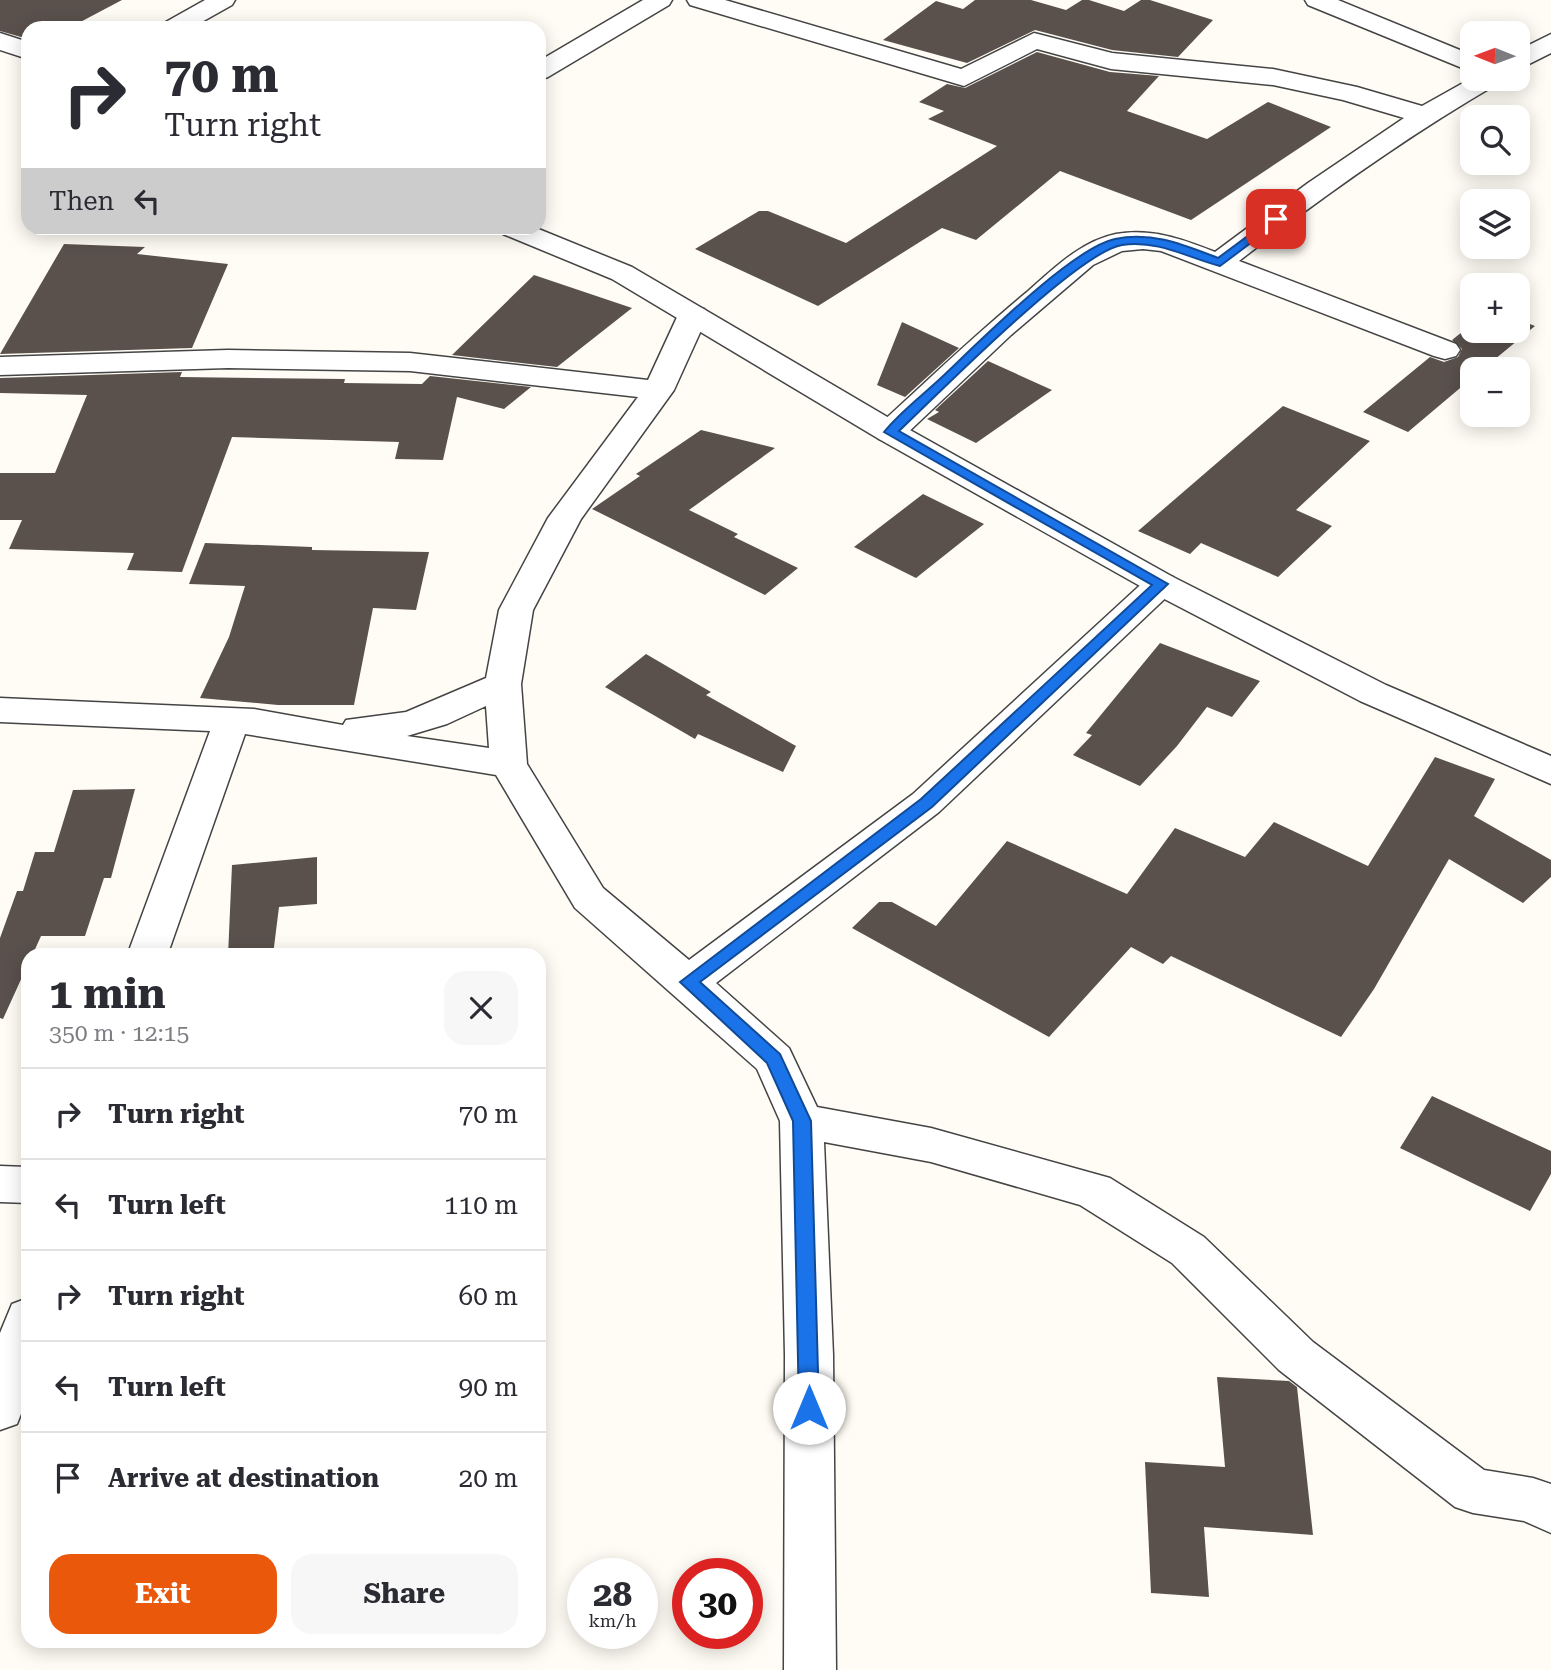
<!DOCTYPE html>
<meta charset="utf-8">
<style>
body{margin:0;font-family:"Roboto Serif",serif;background:#f7f7f7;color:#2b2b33;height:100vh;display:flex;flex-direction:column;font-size:26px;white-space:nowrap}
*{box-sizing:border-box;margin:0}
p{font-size:23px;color:#7c7c81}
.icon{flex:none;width:38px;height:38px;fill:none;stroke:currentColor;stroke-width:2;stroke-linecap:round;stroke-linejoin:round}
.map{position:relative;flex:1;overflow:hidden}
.sheet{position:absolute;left:21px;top:948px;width:525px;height:700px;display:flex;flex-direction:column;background:#fff;border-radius:21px;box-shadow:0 4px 18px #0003}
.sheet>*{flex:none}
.guide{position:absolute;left:21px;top:21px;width:525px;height:214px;border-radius:21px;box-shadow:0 4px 18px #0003;background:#fff;color:#2b2b33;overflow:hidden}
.needle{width:46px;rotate:271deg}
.buttons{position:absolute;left:1460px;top:21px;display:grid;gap:14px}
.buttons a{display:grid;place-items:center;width:70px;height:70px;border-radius:14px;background:#fff;box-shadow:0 4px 18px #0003;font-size:35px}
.speed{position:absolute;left:567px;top:1558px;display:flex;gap:14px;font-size:35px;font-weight:700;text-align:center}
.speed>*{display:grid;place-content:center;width:91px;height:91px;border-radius:50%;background:#fff;box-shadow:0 4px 18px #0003;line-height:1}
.speed small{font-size:18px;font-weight:400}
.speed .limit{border:10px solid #d22;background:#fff;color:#111}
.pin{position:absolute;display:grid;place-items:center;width:60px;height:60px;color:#fff;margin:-30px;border-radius:14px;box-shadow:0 4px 10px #0006}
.me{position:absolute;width:77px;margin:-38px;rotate:0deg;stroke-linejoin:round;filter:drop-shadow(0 0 5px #0008)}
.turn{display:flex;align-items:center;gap:24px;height:147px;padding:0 28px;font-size:32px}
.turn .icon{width:91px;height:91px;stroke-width:2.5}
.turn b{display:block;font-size:49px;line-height:60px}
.then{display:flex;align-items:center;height:66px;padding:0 28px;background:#0003;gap:14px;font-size:26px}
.round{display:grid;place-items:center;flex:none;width:74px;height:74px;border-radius:21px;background:#f7f7f7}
.headline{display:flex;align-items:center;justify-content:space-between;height:119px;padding:0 28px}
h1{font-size:42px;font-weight:700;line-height:52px}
.button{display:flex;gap:14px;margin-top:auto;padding:14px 28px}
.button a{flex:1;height:80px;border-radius:21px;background:#ea580c;color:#fff;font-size:28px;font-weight:700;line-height:80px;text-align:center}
.button a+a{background:#f7f7f7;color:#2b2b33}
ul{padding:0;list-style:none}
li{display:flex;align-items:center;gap:21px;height:91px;padding:0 28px;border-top:2px solid #e1e1e2}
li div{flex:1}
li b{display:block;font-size:26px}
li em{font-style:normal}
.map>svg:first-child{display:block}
</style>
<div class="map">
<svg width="1551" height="1670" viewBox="0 0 1551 1670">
<rect width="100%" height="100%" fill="#fffcf5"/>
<path fill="#5a514d" d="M0,0H122L69,28H28V39L0,31Z
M975,0H1031L1066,10L1082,0H1089L1124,11L1141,0H1150L1213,20L1178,57L1112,50L1035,30L967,63L883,40L936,1L963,9Z
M1037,52L1110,72L1159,76L1127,111L1207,139L1268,102L1331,127L1191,220L1060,171L976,240L942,228L818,306L695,249L759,211H768L846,243L997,146L928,119L944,111L919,102L947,84L965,88Z
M64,244L145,247L137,254L228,264L192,348L0,354Z
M534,275L632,308L557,367L452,355Z
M1517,319L1535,326L1483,369H1472V378L1408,432L1363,412L1430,357L1444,362L1458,357L1462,349L1452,340L1472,324V331H1517Z
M902,322L959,348L905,397L877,385Z
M988,361L1052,390L976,443L927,419L939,412L935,410Z
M182,372L180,377L345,379L344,383L422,384L430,376L531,387L504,409L457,397L443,460L395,459L399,442L232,437L182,572L127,570L134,553L9,549L22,520H0V473H55L87,395L0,393V378Z
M1283,406L1370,441L1296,510L1332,526L1278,577L1201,543L1190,554L1138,531Z
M701,430L775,448L689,510L738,534L734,537L798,568L765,595L592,509L640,476L636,474Z
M923,494L984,524L916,578L854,547Z
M205,543L312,547V550L429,552L416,610L373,608L354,705H278L200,698L229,637L245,586L189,584Z
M1160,643L1260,681L1232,717L1207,707L1177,746L1140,786L1073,755L1092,735L1086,733Z
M646,654L711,692L706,695L796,746L783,772L698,734L695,739L605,687Z
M1435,757L1495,779L1474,816L1551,860V877L1523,903L1449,859L1374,989L1341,1037L1171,956L1163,964L1131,947L1049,1037L852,928L879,902H892L936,926L1007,841L1127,894L1175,828L1245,857L1274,822L1368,866Z
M135,789L111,878H104L85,936H41L32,956H28V964L3,1019L0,1018V938L17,891H23L35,852H54L73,790Z
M317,857V904L279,907L273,955L228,956L232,865Z
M1432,1096L1551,1151V1174L1530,1211L1400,1148Z
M1217,1377L1289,1381L1297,1387L1313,1535L1204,1527L1209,1597L1151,1593L1145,1462L1225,1467Z"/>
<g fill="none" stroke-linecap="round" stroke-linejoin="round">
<defs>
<path id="minor" d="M205,0H235L232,5L191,28H161L164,23Z
M643,0H672L669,5L548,77L539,80V61Z
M687,0H725L961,69L1034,33L1112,53L1273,69L1357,87L1422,106L1472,78L1501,79L1497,84C1406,137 1322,197 1239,261L1456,344L1460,350L1456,356L1445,359L1434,356L1161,251L1143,249L1122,251L1093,265L1011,335L901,439L890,442L879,439L874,432L879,425C928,380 976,334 1027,292C1053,269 1081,241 1116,234C1152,228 1182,239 1215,252L1308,183L1404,118L1343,100L1273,85L1111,69L1037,49L964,86L690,5Z
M1305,0H1338L1472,55V72L1308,5Z
M1551,34V53L1517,70V51Z
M693,306L704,309L708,315L674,390L581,519L533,610L521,684L527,764L603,888L689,960L913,794L1149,577L1161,573L1173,577L1178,584L1173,591L939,812L716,983L789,1048L817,1107L931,1128L1110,1178L1204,1237L1313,1342L1484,1470L1533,1478L1551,1484V1533L1524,1521L1473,1513L1455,1507L1279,1370L1172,1263L1080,1205L931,1162L824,1142L833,1355L836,1670H784L785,1355L780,1121L757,1069L575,908L496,775L245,734L167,956H127L210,731L0,722V698L254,709L343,725L346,720L406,712L486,678L499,610L548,518L638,397L410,371L228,368L0,375V357L228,350L410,353L648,380L678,315L682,309ZM486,706L489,748L407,736L447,724Z
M0,1166L28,1167V1203L0,1202Z
M28,1298V1396L17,1424L0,1430V1333L12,1304Z"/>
<path id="tertiary" d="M0,33L28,42V59L0,50Z
M499,228H536L632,267L901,425L1173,577L1386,685L1551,756V784L1360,701L1149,591L879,439L612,279L503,234Z"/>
</defs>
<use href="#minor" stroke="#444" stroke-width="3"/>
<use href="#tertiary" stroke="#444" stroke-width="3"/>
<use href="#minor" fill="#fff" fill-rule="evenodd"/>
<use href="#tertiary" fill="#fff" fill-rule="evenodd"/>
</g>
<path fill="#1a73e8" stroke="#114b97" stroke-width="2" d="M1276,215L1282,219L1280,221L1220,266C1186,257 1159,240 1122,245C1078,252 938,394 899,431L1168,584L932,807L700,982L780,1054L811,1121L819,1408L816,1414L809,1417L802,1414L799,1408L793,1121L767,1063L680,982L921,799L1152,585L884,432C900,412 923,395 942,377C977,344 1072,248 1115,239C1152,231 1184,245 1218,258Z"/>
</svg>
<div class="buttons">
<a><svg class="needle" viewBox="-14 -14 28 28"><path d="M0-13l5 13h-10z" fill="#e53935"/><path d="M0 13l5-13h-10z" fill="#7c7c81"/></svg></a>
<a><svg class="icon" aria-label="search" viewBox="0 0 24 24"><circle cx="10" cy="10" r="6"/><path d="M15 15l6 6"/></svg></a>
<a><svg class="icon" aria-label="layers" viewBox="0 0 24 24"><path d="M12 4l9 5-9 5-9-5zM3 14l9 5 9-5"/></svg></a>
<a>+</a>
<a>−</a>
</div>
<div class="speed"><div>28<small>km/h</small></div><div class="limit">30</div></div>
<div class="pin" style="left:1276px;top:219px;background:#d93025"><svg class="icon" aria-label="arrive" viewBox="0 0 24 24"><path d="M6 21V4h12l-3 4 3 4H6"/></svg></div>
<svg class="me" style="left:809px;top:1408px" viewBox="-20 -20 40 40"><circle r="19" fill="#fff"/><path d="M0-13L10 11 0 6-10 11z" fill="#1a73e8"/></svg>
<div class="guide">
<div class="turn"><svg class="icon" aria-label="right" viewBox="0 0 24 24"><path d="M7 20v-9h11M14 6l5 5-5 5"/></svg><div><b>70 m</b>Turn right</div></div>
<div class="then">Then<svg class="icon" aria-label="left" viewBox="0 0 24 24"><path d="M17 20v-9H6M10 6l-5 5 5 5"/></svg></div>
</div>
<section class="sheet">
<div class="headline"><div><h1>1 min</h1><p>350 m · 12:15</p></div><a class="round"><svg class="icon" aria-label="close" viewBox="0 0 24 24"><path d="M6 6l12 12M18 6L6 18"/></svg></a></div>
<ul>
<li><svg class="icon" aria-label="right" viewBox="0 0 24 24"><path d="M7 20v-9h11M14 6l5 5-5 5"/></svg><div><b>Turn right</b></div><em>70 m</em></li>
<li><svg class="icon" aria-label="left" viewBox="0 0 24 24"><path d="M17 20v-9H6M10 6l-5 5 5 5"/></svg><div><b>Turn left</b></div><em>110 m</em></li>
<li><svg class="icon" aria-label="right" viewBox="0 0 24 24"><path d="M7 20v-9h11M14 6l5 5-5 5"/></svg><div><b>Turn right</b></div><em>60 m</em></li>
<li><svg class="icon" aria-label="left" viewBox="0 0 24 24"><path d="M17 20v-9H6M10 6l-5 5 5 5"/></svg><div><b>Turn left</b></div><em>90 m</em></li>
<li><svg class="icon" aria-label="arrive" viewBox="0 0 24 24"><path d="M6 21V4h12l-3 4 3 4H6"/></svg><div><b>Arrive at destination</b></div><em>20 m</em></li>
</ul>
<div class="button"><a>Exit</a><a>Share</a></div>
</section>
</div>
